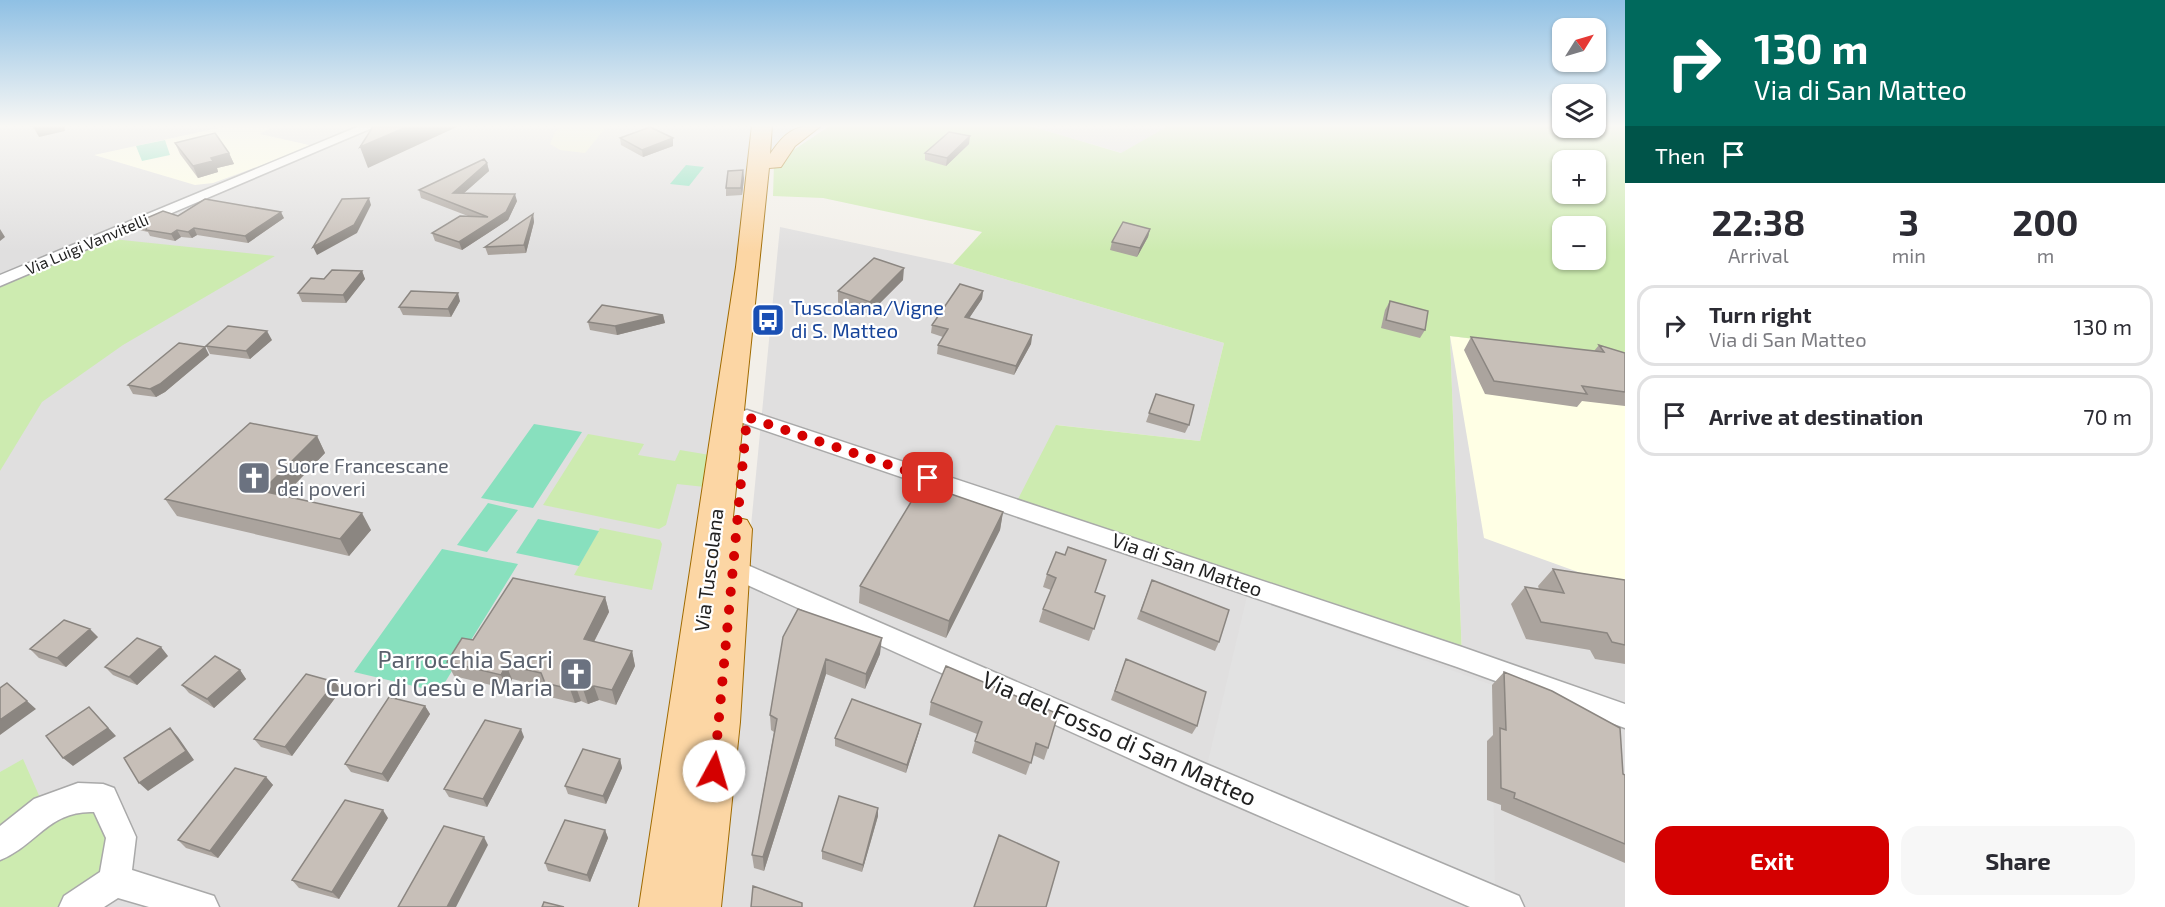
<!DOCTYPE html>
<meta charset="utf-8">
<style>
body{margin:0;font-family:"Exo 2",sans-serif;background:#f7f7f7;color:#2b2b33;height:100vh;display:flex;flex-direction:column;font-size:22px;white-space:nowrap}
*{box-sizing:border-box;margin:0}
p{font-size:20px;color:#7c7c81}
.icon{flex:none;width:33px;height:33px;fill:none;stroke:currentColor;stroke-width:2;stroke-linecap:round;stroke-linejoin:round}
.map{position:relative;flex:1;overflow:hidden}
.drawer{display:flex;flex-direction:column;background:#fff;width:540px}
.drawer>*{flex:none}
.hud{background:#00695c;color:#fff;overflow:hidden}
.needle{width:39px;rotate:53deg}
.buttons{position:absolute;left:1552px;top:18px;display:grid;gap:12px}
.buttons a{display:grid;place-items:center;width:54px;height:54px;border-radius:12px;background:#fff;box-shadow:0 2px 4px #0004;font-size:30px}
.pin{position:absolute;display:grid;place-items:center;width:51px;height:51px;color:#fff;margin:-26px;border-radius:12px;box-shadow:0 3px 9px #0006}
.me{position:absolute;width:66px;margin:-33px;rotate:6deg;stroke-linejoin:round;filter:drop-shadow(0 0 4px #0008)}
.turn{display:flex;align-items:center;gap:21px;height:126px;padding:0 30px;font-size:27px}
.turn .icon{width:78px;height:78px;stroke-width:2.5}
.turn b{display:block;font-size:42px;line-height:51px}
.then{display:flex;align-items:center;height:57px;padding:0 30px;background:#0003;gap:12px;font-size:22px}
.eta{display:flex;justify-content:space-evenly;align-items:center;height:102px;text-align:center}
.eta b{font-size:36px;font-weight:700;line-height:42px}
.cta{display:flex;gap:12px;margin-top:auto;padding:12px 30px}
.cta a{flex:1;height:69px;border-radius:18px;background:#d40000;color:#fff;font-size:24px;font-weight:700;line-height:69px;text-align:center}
.cta a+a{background:#f7f7f7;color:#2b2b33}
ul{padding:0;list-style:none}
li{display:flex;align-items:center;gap:18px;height:81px;margin:0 12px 9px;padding:0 18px;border:3px solid #e1e1e2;border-radius:18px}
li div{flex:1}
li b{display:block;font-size:22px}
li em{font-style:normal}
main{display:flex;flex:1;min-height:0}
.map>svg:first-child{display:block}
</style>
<main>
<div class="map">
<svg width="1625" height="907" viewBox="0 0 1625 907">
<rect width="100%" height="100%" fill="#f2efe9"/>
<path fill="#e0dfdf" d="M0,125H826L766,164L680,907H0Z
M1027,125H1170L1122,153Z
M780,227L953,264L1224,343L1200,441L1057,425L1462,657L1450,336L1625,357V907H714Z"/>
<path fill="#ffffe5" d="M232,125H267L270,129L261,133L314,146L213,183L195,185L94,155Z
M1450,336L1625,357V589L1484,538Z"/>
<path fill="#eef0d5" d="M564,125H608L585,153L560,150L550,144L555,132Z"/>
<path fill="#cdebb0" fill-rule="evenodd" d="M831,125H1027L1121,153L1170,125H1563V128H1596V125H1625V357L1450,336L1462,658L1017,501L1056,425L1200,441L1224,343L953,264L982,232L823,198L773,196L774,163ZM1563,160H1596V194H1563ZM1563,226H1596V260H1563Z
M103,238L275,256L123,345L42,402L0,471V281Z
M588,434L644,444L638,455L675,461L680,450L710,455L705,487L677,484L666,525L659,529L543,505Z
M600,528L660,540L662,544L652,590L574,575Z
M23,759L45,809L103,798L115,881L72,907H0V772Z"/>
<path fill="#88e0be" d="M165,140L170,155L142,161L136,146Z
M686,165L704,167L689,186L670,184Z
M534,424L582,432L533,508L481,498Z
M488,503L518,510L487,552L457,545Z
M538,519L599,531L579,566L516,553Z
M442,549L518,564L439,692L354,672Z"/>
<path fill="#e2e2e2" d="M267,125H364L314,146L260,134L270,129Z
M1247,596L1492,685L1495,897L1206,770Z"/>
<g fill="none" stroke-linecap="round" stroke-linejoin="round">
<defs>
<path id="street" d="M362,125H379L0,286V275Z
M747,410L1462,647L1625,704V728L1457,667L740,422L737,417L740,412Z
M731,558L1206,764L1519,896L1524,907H1470L1186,784L723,574L719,567L723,560Z
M78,783L103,784L114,788L136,837L132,870L214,896L219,907H149L118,898L104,907H59L64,896L100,872L106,838L94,812C49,810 37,845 0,860V826L34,799Z"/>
<path id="primary" d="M752,125H772L770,154C786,131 795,125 822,125L795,146L781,167L769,168L733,517L747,520L752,529L740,722L721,907H639L736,267Z"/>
</defs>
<use href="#street" stroke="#a9a9a9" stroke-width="3"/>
<use href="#primary" stroke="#a06b00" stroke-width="2"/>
<use href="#street" fill="#fff" fill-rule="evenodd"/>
<use href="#primary" fill="#fcd6a4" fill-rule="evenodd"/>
</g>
<path fill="#aba49e" d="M620,138L673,146L643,157L621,145Z
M175,143L229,153L234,164L217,168L218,172L198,178L180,154Z
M969,144L946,166L925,160V153Z
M487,163L489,171L464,193L517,201L508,220L462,250L435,241L432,233L468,216L421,198L419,190Z
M744,178L742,195L726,196V188Z
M533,214L534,222L526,253L488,255L485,247Z
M178,216L284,218L248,243L197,235L192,238L181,237L175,241L150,236L148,232L139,230L135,223Z
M1150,229L1148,237L1137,257L1110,250L1112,242Z
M362,271L365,279L346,303L302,302L298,293Z
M903,280L869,314L838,303V291Z
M983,291L982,299L969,318L1032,335L1031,344L1014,375L937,354L938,345L943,337L931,333L932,325Z
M460,301L451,317L403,315L399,307Z
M1390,301L1425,330L1420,338L1381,328L1385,310Z
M663,315L665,323L617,335L590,330L588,322Z
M1471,337L1594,351L1599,345L1625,353V406L1582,401L1577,407L1485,394L1464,350Z
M272,340L250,359L210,354L206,346Z
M205,347L209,355L165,392L156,397L133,394L128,385Z
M1156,394L1189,425L1185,433L1146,422Z
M317,436L325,453L284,496L371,530L349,556L177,516L165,499Z
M1003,512L1000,530L946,638L859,603L860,586Z
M1065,555L1095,592L1105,596L1089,641L1039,622L1043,609L1051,590L1043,587L1047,574Z
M1553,569L1625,580V664L1595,659L1590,650L1526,639L1511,604L1525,587L1539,589L1538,586Z
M1152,580L1219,642L1215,651L1137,619Z
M605,597L609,612L594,642L632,651L635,666L616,705L599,700L588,704L581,701L575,703L550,697L546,687L512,679L507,689L454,676L447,662L473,640Z
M98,637L66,667L39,658L30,649Z
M783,637L880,654L865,689L826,674L764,871L754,868L752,855L774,732L771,730L770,715Z
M168,656L137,685L113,675L105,667Z
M1126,659L1197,726L1192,734L1111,700Z
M240,670L246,679L214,708L189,693L182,685Z
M1504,672L1625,775V863L1501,810V805L1487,800V741L1493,735L1492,685Z
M335,682L341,690L292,756L261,747L254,739Z
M931,702L1048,748L1044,760L1033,755L1026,775L972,753L977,734L929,715Z
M425,706L430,714L388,782L351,772L345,764Z
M921,724L919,732L906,773L835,746V738Z
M524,737L487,807L449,797L444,789Z
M620,759L622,768L606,804L568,794L565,786Z
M266,777L273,785L218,858L186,848L178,840Z
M878,808V816L862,872L822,859V851Z
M388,818L339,899L299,888L292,880Z
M605,830L608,838L590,882L548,871L545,863Z"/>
<path fill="#8b8681" d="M47,125H64L65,131L39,137L34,128Z
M411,125H461L368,168L360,147Z
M970,136L969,144L946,166L947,158Z
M673,138V146L643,157L642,150Z
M229,153L234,164L217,168L218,172L198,178L193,166L211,158Z
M487,163L489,171L455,201L453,193Z
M743,170L744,178L742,195L741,188Z
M515,194L517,201L508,220L462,250L459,242Z
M369,198L371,205L357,233L317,255L313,247Z
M281,212L284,218L248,243L245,236Z
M533,214L534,222L526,253L524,245Z
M194,228L197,235L192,238L188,232Z
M0,229L5,237L0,241Z
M1150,229L1148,237L1137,257L1140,248Z
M177,230L181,237L175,241L171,234Z
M904,268L903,280L869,314L870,302Z
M362,271L365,279L346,303L343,295Z
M983,291L982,299L964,326L965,317Z
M458,293L460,301L451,317L448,309Z
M663,315L665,323L617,335L615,326Z
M267,331L272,340L250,359L246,351Z
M1032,335L1031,344L1014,375L1016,366Z
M205,347L209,355L165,392L156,397L150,389Z
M317,436L325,453L272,508L262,491Z
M1003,512L1000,530L946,638L949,621Z
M362,513L371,530L349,556L340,539Z
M605,597L609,612L588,653L584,639Z
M90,629L98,637L66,667L57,658Z
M882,638L880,654L865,689L866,674Z
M161,647L168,656L137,685L129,677Z
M632,651L635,666L616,705L612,690Z
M826,659V674L764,871L763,857Z
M506,665L512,679L507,689L501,675Z
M240,670L246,679L214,708L207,699Z
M335,682L341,690L292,756L285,747Z
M7,683L36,709L0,735V720Z
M594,686L599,700L588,704L583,689Z
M576,687L581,701L575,703L570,689Z
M425,706L430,714L388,782L382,774Z
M89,707L116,736L73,766L63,758Z
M921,724L919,732L906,773L907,765Z
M170,728L178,737L194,760L148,791L139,783Z
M521,729L524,737L487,807L483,799Z
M620,759L622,768L606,804L603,796Z
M266,777L273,785L218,858L210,851Z
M878,808V816L862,872L863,865Z
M383,810L388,818L339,899L332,892Z
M605,830L608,838L590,882L587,875Z
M484,837L488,845L456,907H447Z"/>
<path fill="#c7bfb8" stroke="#8b8681" stroke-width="1.5" d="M33,125H47L34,128Z
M374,125H411L360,147Z
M650,127L673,138L642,150L620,138Z
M949,132L970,136L947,158L925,153Z
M215,133L229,153L211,158L213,161L193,166L175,143Z
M484,159L487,163L453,193L515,194L506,212L459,242L432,233L460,216L488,217L419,190Z
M743,170L741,188H726L728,171Z
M369,198L354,225L313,247L342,199Z
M205,199L281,212L245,236L194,228L188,232L177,230L171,234L146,230L147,226L135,223L163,211L178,216Z
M533,214L524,245L485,247Z
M1123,222L1150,229L1140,248L1112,242Z
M874,258L904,268L870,302L838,291Z
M332,270L362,271L343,295L298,293L311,278L324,279Z
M960,284L983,291L965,317L1032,335L1016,366L938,345L948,329L932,325Z
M411,291L458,293L448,309L399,307Z
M1390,301L1428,311L1425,330L1386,320Z
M602,305L663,315L615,326L588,322Z
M228,326L267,331L246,351L206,346Z
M1471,337L1604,352L1599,345L1625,353V392L1582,386L1587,394L1494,381Z
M179,343L205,347L160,384L150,389L128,385Z
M1156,394L1194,405L1189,425L1149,413Z
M250,423L317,436L262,491L362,513L340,539L165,499Z
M922,484L1003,512L949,621L860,586Z
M1068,547L1106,560L1095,592L1105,596L1094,629L1043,609L1056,578L1047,574L1056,552L1065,555Z
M1553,569L1625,580V645L1612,642L1607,633L1541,622L1525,587L1564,593Z
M513,578L605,597L584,639L632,651L612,690L594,686L583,689L576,687L570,689L545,683L541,673L506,665L501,675L447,662L462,638L473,640Z
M1152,580L1229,610L1219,642L1141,611Z
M798,609L882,638L866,674L826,659L763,857L752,855L777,719L770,715L783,637Z
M64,620L90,629L57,658L30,649Z
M137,638L161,647L129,677L105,667Z
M215,656L240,670L207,699L182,685Z
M1126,659L1206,692L1197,726L1115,691Z
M946,666L1058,714L1048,748L1036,743L1031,763L975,741L982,722L931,702Z
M1504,672L1552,691L1620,728L1623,774L1625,775V844L1514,798L1515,793L1501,788L1500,728L1506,730Z
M306,674L335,682L285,747L254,739Z
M7,683L27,701L0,720V688Z
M389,697L425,706L382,774L345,764Z
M852,699L921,724L907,765L835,738Z
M89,707L108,728L63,758L46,736Z
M485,720L521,729L483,799L444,789Z
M170,728L186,751L139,783L124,758Z
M583,749L620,759L603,796L565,786Z
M235,768L266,777L210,851L178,840Z
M839,796L878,808L863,865L822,851Z
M345,800L383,810L332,892L292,880Z
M565,820L605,830L587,875L545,863Z
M444,826L484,837L447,907H398Z
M999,835L1059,862L1046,907H974Z
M753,886L802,903V907H751Z
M544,902L564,907H542Z"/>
<linearGradient id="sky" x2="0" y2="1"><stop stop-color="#8fc0e4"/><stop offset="0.5" stop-color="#f9f8f5"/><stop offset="1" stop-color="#f9f8f5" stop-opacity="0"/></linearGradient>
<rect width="1625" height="252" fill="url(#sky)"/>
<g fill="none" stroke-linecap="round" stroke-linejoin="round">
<path stroke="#d40000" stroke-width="10" stroke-dasharray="0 18" d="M714,771L747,417L928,478"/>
</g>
<defs>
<symbol id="bus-square" viewBox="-11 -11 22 22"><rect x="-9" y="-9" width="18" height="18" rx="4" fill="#1a4fb4" stroke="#fff"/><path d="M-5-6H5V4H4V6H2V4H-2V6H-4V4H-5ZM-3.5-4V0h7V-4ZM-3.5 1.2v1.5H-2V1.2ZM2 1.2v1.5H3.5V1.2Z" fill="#fff"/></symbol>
<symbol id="church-square" viewBox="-11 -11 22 22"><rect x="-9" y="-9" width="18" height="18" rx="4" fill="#6b7280" stroke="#fff"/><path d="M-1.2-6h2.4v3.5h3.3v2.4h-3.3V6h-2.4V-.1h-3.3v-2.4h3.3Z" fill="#fff"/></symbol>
</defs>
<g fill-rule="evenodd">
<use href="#bus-square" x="749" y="301" width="38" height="38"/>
<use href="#church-square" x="235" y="459" width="38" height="38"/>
<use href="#church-square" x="557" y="655" width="38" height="38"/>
</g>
<g text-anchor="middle" stroke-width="4.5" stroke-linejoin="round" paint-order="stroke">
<g font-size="16" fill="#222" stroke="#fff">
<text transform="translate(87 244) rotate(-23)" y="6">Via Luigi Vanvitelli</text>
</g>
<g font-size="20" fill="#164399" stroke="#fff" text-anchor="start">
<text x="791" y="315">Tuscolana/Vigne<tspan x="791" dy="23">di S. Matteo</tspan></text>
</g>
<g font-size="20" fill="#5b616d" stroke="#fff" text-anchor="start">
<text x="277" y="473">Suore Francescane<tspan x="277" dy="23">dei poveri</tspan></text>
</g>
<g font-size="20" fill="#222" stroke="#fff">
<text transform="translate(1187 565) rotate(19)" y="7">Via di San Matteo</text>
<text transform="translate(709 570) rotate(-83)" y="7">Via Tuscolana</text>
</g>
<g font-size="24" fill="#5b616d" stroke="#fff" text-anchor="end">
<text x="553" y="668">Parrocchia Sacri<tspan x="553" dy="28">Cuori di Gesù e Maria</tspan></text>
</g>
<g font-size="24" fill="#222" stroke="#fff">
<text transform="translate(1119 739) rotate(24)" y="8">Via del Fosso di San Matteo</text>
</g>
</g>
</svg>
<div class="buttons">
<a><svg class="needle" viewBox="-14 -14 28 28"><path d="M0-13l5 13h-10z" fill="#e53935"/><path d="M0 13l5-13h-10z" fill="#7c7c81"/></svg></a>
<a><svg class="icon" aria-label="layers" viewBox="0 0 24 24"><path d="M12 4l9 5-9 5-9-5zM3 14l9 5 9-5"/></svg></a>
<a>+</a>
<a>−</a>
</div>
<div class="pin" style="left:928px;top:478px;background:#d93025"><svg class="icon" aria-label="arrive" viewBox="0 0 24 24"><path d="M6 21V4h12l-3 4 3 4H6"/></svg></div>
<svg class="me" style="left:714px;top:771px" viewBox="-20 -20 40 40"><circle r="19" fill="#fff"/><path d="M0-13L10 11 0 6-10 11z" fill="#d40000"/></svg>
</div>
<section class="drawer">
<div class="hud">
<div class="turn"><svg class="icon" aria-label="right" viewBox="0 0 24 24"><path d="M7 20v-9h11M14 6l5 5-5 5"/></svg><div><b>130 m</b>Via di San Matteo</div></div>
<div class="then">Then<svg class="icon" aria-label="arrive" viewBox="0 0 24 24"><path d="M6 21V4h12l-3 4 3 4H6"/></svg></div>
</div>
<div class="eta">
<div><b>22:38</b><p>Arrival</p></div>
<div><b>3</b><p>min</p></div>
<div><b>200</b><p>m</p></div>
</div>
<ul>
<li><svg class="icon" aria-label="right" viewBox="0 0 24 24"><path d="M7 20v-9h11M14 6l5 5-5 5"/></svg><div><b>Turn right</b><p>Via di San Matteo</p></div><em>130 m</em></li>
<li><svg class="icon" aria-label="arrive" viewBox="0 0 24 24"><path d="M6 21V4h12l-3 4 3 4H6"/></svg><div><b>Arrive at destination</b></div><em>70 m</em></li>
</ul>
<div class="cta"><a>Exit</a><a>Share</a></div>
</section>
</main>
